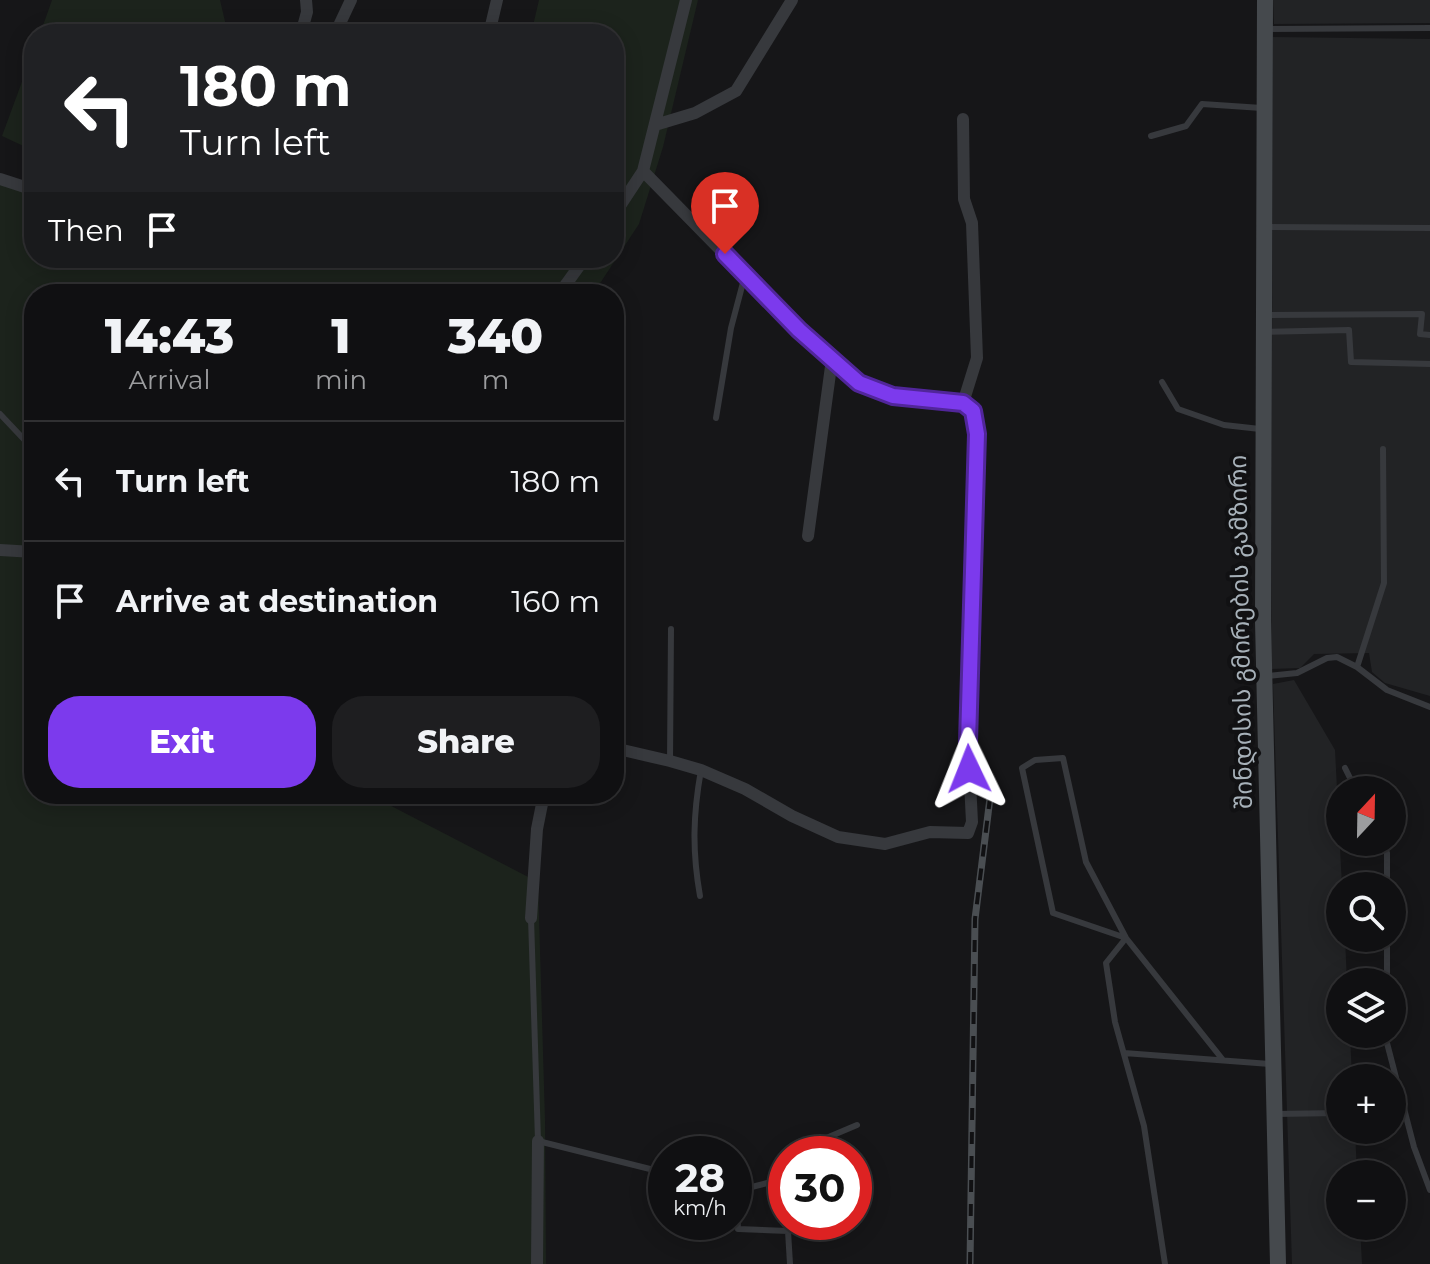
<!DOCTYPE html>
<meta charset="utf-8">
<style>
body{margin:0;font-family:Montserrat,"Noto Sans Georgian",sans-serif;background:#1e1e20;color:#f1f3f6;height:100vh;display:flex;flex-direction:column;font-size:30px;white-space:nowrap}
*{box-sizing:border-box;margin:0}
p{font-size:26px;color:#9c9d9f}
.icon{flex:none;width:44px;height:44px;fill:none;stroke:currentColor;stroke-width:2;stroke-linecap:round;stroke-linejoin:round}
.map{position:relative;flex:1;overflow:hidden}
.sheet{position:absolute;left:24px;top:284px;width:600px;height:520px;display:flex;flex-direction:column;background:#101012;border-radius:32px;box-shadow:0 4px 20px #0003,0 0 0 2px #303032}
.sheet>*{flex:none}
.top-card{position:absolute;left:24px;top:24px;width:600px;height:244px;border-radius:32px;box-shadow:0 4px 20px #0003,0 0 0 2px #303032;background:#202124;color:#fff;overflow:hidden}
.needle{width:52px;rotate:22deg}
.fabs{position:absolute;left:1326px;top:776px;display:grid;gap:16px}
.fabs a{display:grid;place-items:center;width:80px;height:80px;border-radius:50%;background:#101012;box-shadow:0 4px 20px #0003,0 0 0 2px #303032;font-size:40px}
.speed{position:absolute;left:648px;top:1136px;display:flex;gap:16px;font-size:40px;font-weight:700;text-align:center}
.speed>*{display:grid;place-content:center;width:104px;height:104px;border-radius:50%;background:#101012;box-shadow:0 4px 20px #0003,0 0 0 2px #303032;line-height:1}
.speed small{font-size:20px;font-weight:400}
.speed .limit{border:12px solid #d22;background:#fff;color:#111}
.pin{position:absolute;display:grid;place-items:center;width:68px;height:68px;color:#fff;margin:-82px -34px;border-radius:50% 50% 50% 0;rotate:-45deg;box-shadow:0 0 8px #0007}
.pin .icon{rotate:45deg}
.me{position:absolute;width:88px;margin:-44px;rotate:358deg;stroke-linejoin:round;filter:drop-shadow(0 0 6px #0008)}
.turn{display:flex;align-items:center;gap:28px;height:168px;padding:0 24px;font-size:36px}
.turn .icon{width:104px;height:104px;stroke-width:2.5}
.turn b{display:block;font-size:56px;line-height:68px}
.then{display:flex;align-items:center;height:76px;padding:0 24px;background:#0003;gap:16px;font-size:30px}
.eta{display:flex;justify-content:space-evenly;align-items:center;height:136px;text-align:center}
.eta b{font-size:48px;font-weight:800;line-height:56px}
.action{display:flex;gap:16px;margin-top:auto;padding:16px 24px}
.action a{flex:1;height:92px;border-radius:32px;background:#7c3aed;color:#fff;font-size:32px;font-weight:800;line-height:92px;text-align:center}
.action a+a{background:#1e1e20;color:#f1f3f6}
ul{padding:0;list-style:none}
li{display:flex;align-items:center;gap:24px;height:120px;padding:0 24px;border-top:2px solid #303032}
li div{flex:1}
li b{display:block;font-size:30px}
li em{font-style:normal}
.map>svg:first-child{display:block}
</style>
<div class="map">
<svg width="1430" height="1264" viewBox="0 0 1430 1264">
<rect width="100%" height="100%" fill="#161618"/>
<path fill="#222325" d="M1273,0H1430V23L1274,24Z
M1273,37L1430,39V696L1385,683L1372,672L1369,653L1314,654L1300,668L1271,669Z
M1294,680L1335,750L1342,886H1340V938H1345L1347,982H1340V1034H1350L1352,1078H1340V1130H1355L1357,1174H1340V1226H1360L1362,1264H1292L1273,684Z"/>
<path fill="#1c231c" d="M52,0H220L228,34H40Z
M539,0H698L663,147L639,224L593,294H439L431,292L430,294H34V794H371L372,796L538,882L545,1120L546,1264H0V179L34,190V258H614V34H531Z
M34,49V151L2,136Z"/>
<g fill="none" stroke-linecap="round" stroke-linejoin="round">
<path stroke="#37393d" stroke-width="6" d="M1268,29L1430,28
M1151,136L1186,126L1202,104L1262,108
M1268,227L1430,228
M1267,315L1422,314L1420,334L1430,335
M1264,332L1349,330L1351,362L1430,364
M1162,382L1178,409L1224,425L1260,429
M0,414L34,450
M716,418L731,328L745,275
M1357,667L1384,583L1383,449
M1268,676L1297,673L1327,658L1337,657L1357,667L1387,690L1430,707
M670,761L671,629
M1345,768L1356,790
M1382,842L1387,853V886
M700,896C692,850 693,815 701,770
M531,918L538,1141L666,1173
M1387,938V982
M1387,1034V1043L1414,1147L1430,1190
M1124,1053L1270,1064
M1392,1113H1405
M1275,1114L1340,1113
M802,1154L812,1144L857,1125
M734,1190L736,1191L738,1229L788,1231L790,1264
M736,1191L775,1181L786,1170
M1165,1264L1144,1126L1115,1022L1106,963L1126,938L1053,913L1022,768L1035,760L1063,758L1086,862L1126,938L1223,1060"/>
<path stroke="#37393d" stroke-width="12" d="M301,34L307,12L306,0
M335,34L351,0
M489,34L497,0
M963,119L964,199L972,223L977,358L963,403
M655,125L695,113L736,91L792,0
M0,179L34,190
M614,215L643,171
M559,294L585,258
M808,536L832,359
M0,550L34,552
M614,748L670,761L701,770L745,789L792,816L838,837L885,844L930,832L968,833L972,822L968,742L977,434L973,411L963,403L893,396L859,383L799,330L643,171L686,0
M531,918L537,829L544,794
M537,1264L538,1141"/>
<path stroke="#45494d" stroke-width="16" d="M1265,0L1263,621L1278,1264"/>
<defs>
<path id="rail" d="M970,1264L975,919L991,790"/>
</defs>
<use href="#rail" stroke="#4a4e52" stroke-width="7"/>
<use href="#rail" stroke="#111113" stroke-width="4" stroke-dasharray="12" stroke-linecap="butt"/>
</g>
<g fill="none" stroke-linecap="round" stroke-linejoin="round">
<defs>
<path id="route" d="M725,254L799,330L859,383L893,396L963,403L973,411L977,434L968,742L969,769"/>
</defs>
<use href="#route" stroke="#51269a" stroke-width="20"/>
<use href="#route" stroke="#7c3aed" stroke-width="14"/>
</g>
<g text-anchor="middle" stroke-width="8" stroke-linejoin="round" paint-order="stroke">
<g font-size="24" fill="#a7b1b9" stroke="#111113">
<text transform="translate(1241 632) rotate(-91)" y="8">შინდისის გმირების გამზირი</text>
</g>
</g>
</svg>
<div class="fabs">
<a><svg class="needle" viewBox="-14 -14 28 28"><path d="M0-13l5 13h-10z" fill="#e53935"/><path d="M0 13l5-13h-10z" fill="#9c9d9f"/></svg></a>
<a><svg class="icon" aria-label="search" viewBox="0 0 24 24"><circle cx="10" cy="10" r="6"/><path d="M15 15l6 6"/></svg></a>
<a><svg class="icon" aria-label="layers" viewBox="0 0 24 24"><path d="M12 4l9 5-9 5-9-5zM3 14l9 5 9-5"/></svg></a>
<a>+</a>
<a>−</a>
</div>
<div class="speed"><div>28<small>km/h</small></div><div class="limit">30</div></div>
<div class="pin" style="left:725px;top:254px;background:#d93025"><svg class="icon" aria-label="arrive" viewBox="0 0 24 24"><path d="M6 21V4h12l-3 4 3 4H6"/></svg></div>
<svg class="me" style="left:969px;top:769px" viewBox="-20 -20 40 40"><path d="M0-17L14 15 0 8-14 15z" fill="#7c3aed" stroke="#fff" stroke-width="4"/></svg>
<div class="top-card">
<div class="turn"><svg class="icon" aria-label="left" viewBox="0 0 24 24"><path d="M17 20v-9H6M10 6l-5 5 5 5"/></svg><div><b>180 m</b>Turn left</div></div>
<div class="then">Then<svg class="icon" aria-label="arrive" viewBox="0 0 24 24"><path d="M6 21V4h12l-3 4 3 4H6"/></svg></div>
</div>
<section class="sheet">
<div class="eta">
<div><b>14:43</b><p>Arrival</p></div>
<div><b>1</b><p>min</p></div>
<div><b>340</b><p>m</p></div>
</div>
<ul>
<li><svg class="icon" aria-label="left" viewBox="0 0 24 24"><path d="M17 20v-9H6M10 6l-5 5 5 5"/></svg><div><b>Turn left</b></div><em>180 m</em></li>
<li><svg class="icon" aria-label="arrive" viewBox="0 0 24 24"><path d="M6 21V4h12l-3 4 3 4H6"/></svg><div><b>Arrive at destination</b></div><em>160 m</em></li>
</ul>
<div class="action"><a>Exit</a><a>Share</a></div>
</section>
</div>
